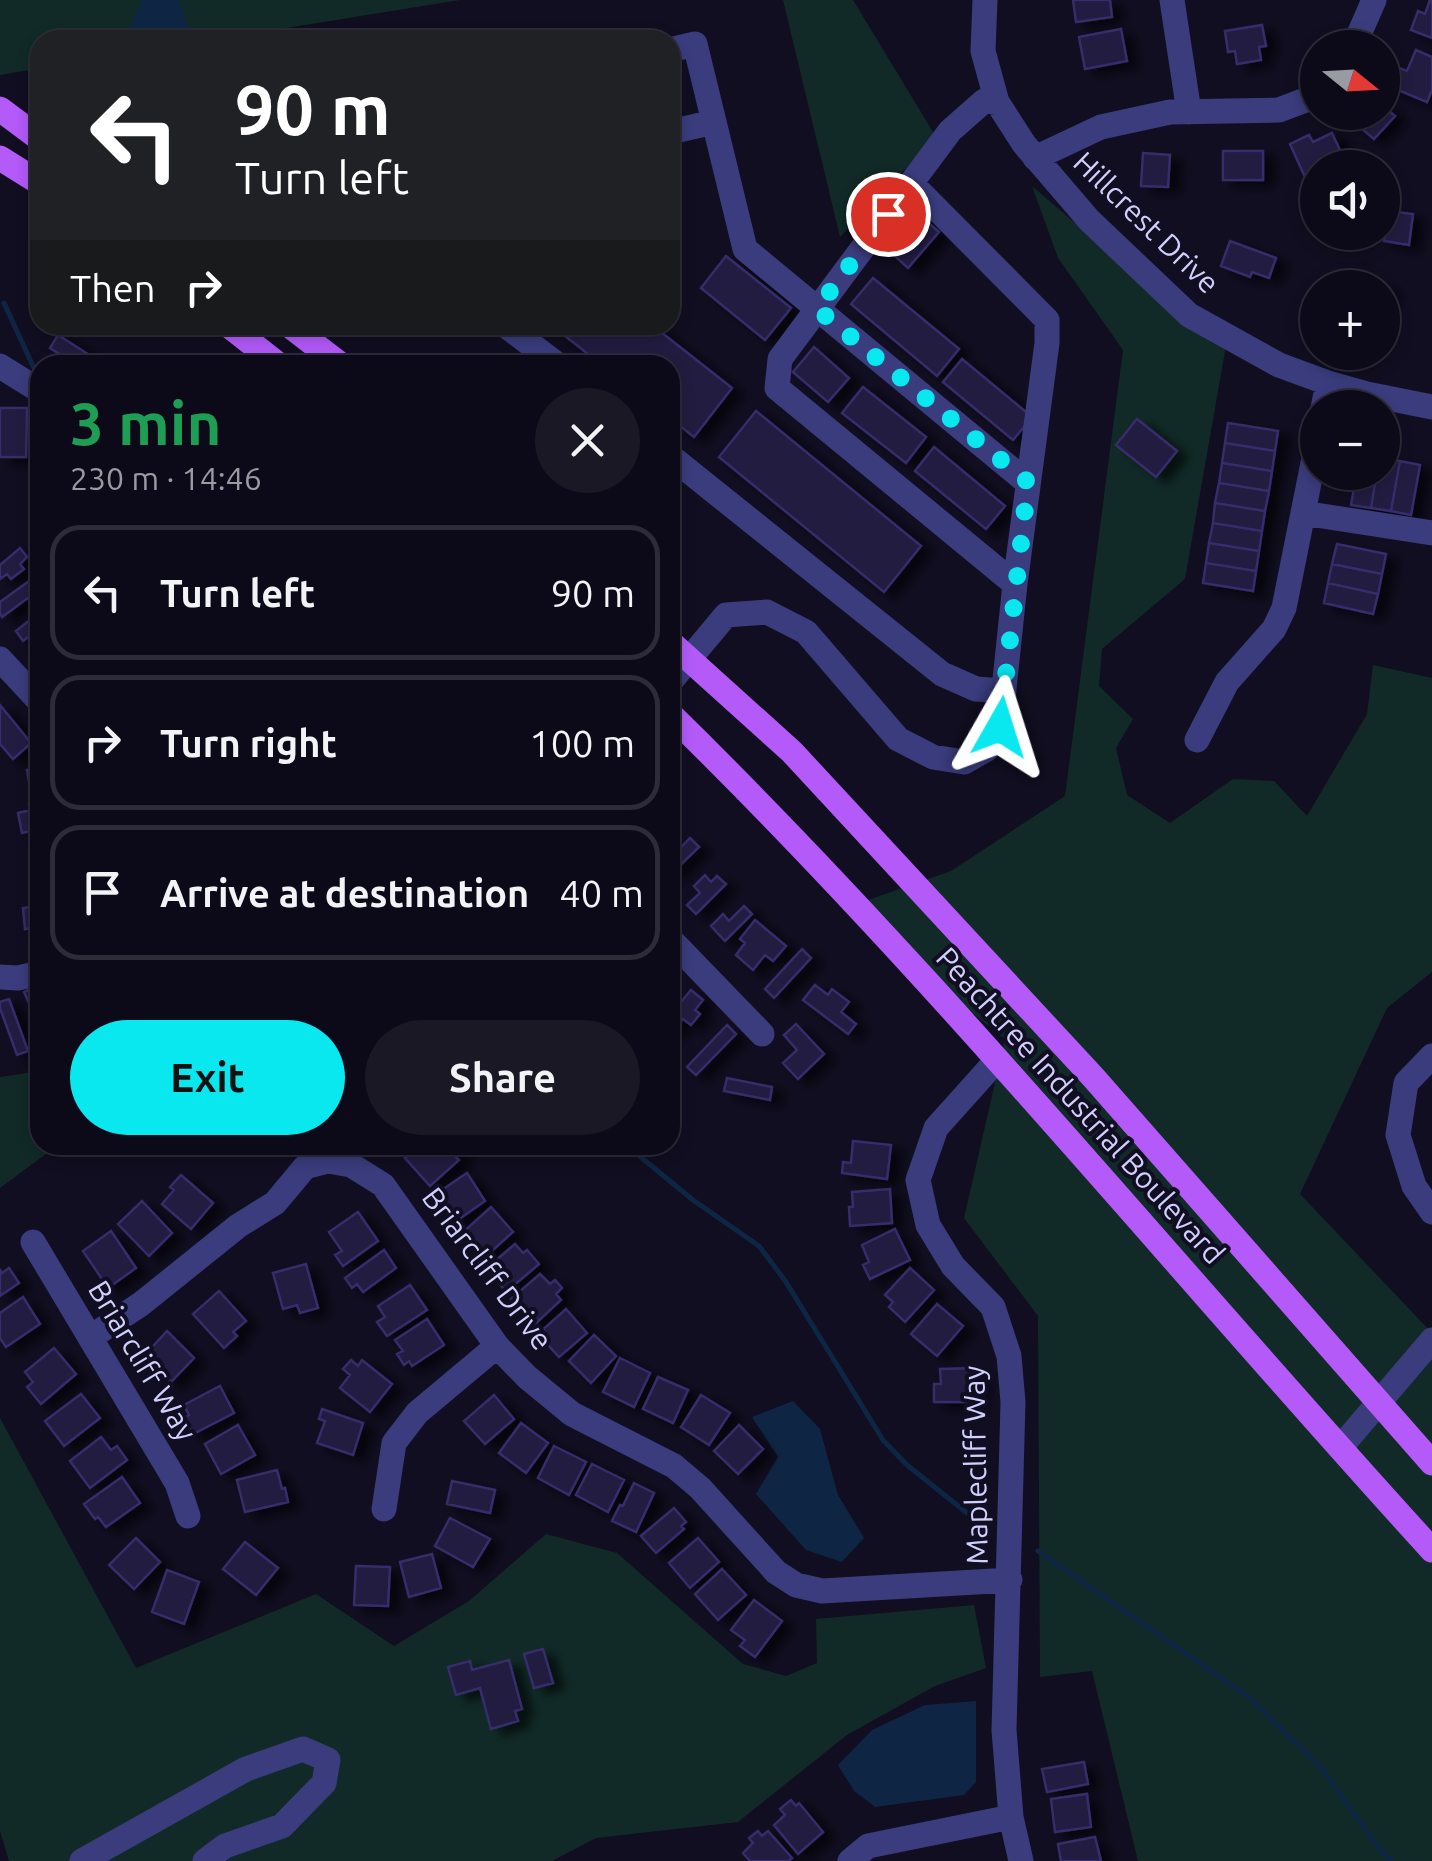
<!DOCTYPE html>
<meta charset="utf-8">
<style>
body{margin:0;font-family:Ubuntu,sans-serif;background:#1a1825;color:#f1f3f6;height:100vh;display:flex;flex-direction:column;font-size:38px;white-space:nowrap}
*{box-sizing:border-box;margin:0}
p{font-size:32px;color:#9a9aa2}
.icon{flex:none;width:55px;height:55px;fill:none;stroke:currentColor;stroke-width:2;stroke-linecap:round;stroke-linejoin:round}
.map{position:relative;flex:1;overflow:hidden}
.drawer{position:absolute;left:30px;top:355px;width:650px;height:800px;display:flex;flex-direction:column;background:#0c0a18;border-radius:30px;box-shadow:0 5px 15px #0003,0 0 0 2px #2c2b37}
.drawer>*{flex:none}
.banner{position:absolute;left:30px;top:30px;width:650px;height:305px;border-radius:30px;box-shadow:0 5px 15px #0003,0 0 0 2px #2c2b37;background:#202124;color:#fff;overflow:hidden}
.needle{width:65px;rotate:108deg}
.buttons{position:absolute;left:1300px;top:30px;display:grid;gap:20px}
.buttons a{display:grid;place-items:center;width:100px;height:100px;border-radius:50%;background:#0c0a18;box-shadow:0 5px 15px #0003,0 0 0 2px #2c2b37;font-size:50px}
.pin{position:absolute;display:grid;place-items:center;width:85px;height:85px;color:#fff;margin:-42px;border:5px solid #fff;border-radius:50%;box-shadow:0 2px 10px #0007}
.me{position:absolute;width:110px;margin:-55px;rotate:6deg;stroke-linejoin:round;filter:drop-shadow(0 0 8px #0008)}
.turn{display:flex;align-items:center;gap:35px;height:210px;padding:0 40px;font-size:45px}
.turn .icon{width:130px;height:130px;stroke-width:2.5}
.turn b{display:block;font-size:70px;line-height:85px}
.then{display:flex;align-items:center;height:95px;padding:0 40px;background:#0003;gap:20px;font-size:38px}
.round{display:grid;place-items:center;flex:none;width:105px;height:105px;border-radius:52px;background:#1a1825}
.overview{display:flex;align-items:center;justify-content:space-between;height:170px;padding:0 40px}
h1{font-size:60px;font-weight:700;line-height:75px;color:#1e9e55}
.primary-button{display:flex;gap:20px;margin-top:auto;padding:20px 40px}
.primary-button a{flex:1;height:115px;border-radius:60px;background:#09e7ef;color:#111;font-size:40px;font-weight:700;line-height:115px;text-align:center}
.primary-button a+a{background:#1a1825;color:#f1f3f6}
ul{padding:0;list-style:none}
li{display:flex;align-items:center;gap:30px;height:135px;margin:0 20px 15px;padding:0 20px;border:5px solid #2c2b37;border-radius:30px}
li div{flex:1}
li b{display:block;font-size:38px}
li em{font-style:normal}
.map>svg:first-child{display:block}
</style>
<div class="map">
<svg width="1432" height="1861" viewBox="0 0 1432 1861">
<defs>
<filter id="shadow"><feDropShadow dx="11" dy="6" stdDeviation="5" flood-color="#0009"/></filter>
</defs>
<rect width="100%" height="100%" fill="#100e20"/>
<path fill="#112a27" d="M0,0H460L213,40H40V68L0,75Z
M783,0H853L936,137L840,237Z
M1032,186L1202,332L1227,340L1185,579L1102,649L1099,686L1133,719L1116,748L1127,795L1170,823L1233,779L1274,781L1307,816L1367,714L1373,665L1432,678V972L1387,1008L1300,1194L1432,1333V1861H1138L1092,1671L1040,1677L1038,1316L964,1218L1005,1039L842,909L951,871L1065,796L1123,350L1058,258Z
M40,1071V1145H58L0,1188V1077Z
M0,1418L136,1668L316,1594L394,1646L469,1601L546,1534L617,1553L743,1664L786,1676L817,1663L816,1619L974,1605L986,1668L935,1686L847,1735L738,1822L596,1838L552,1861H9L0,1831Z"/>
<path fill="#0e2644" d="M142,0H178L194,40H127V35Z
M793,1401L820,1429L838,1495L864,1538L842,1562L806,1550L756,1494L778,1457L752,1417Z
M976,1701V1782L964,1795L875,1807L854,1791L838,1765L872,1730L925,1705Z"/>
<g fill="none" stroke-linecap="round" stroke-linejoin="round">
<path stroke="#0e2644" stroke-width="5" d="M4,303L38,377
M626,1145L693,1200L759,1246L786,1282L883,1440L907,1465L987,1529
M1038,1551L1250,1698L1322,1769L1378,1847L1391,1861"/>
</g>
<path fill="#201a40" stroke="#362d6b" stroke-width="2.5" filter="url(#shadow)" d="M1073,0H1110L1112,17L1076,22Z
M1430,0H1432V38L1411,30L1418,11L1425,14Z
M1262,25L1266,46L1259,47L1261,60L1237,64L1235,51L1228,52L1225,31Z
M1121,29L1127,61L1085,69L1079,37Z
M1416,50L1432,57V90L1427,102L1386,85L1394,66L1407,71Z
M1382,105L1395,116L1374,139L1349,118L1353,112H1382Z
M1332,133L1344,159L1326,168H1318V171L1305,177L1290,144L1309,135L1313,142Z
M1223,151H1263V180H1223Z
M1143,153L1170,155L1168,187L1141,186Z
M1388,211L1413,214L1409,245L1384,241Z
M917,213L939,232L908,268L886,248Z
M1230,241L1276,258L1269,278L1252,272L1250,277L1221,266Z
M726,256L791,308L765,340L701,288Z
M1345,275L1389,288L1384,303L1382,302V288H1341Z
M873,278L959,349L937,376L851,304Z
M551,325H652L732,388L694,437L670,418V365H602Z
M58,335L105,365H77L50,348Z
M814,347L849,378L828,402L793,372Z
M962,359L1032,417L1013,440L943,382Z
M863,387L926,437L906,463L842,413Z
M0,408H27L26,457H0Z
M756,411L921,546L884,592L719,457Z
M1137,419L1177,451L1156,477L1116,445Z
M1228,423L1278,431L1275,451L1225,443Z
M1225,443L1275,451L1272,471L1222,463Z
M934,447L1005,506L986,529L915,471Z
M1382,459L1400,461L1391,511L1371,508L1377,472H1382Z
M1400,461L1420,465L1411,515L1391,511Z
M1222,463L1272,471L1269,491L1219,483Z
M1357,472H1377L1371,508L1351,505Z
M1219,483L1269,491L1265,511L1215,503Z
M1215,503L1265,511L1262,531L1213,523Z
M1213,523L1262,531L1259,551L1209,543Z
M1209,543L1259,551L1256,571L1206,563Z
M1337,544L1386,554L1382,574L1332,564Z
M20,548L27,557L20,564L24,569L11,579L7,574L0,579V565Z
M1206,563L1256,571L1253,591L1203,583Z
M1332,564L1382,574L1378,594L1328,583Z
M39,574L40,589L2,617L0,613V602Z
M1328,583L1378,594L1373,614L1324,603Z
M40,612V628L23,641L16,631Z
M0,705L31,743L13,759L0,744Z
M40,768V791L31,793L27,770Z
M40,802V829L22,833L18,813L30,810L29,804Z
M690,838L699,847L670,875V859Z
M705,875L711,882L717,876L726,884L696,914L687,905L700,893L694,886Z
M40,906V927L25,929L23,908Z
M744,906L752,914L725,941L711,926L723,914L729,921Z
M755,920L786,946L773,961L765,955L753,970L736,955L745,943L740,939Z
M802,949L811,958L774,998L765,989Z
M815,985L828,995L832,989L849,1002L841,1012L856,1024L848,1034L803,1000Z
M35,987L40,998V1027L24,992Z
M691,990L703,1000L695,1010L700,1014L691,1025L683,1019L670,1034V1015Z
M9,999L28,1051L17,1055L0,1008V1002Z
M796,1024L824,1054L798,1079L783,1063L797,1050L784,1035Z
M727,1025L736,1034L696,1075L687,1067Z
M727,1078L772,1087L770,1100L724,1091Z
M853,1141L891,1145L887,1179L842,1173L843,1162L851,1163Z
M420,1145H456L461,1150L455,1156L459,1160L430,1186L405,1158Z
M467,1173L485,1201L455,1222L436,1194Z
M181,1175L213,1203L191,1229L162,1204L174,1190L170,1187Z
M890,1189L892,1223L850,1226L849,1207H853L852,1192Z
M142,1201L172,1233L149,1256L118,1224Z
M491,1207L513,1232L483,1259L461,1234Z
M358,1212L378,1241L343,1266L335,1255L342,1251L329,1232Z
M895,1229L910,1260L870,1279L863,1265L869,1262L862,1245Z
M111,1231L136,1268L108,1288L83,1251Z
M515,1244L523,1253L527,1250L539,1264L506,1292L487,1268Z
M384,1250L396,1268L363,1292L357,1284L352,1288L345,1278Z
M306,1264L318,1308L300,1313L297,1305L283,1309L273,1273Z
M9,1268L19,1283L0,1296V1270L2,1273Z
M910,1268L934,1290L905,1322L889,1307L893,1302L885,1295Z
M540,1274L550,1284L555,1280L562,1288L556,1294L561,1300L534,1325L511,1299Z
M410,1285L427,1310L387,1336L377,1322L385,1317L378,1306Z
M219,1291L246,1321L233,1332L237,1336L224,1348L193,1314Z
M23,1297L40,1324L6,1347L0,1338V1313Z
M937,1304L963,1326L937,1356L911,1334Z
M566,1309L587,1333L559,1357L538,1334Z
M427,1319L444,1345L412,1366L409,1361L404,1365L397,1354L403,1351L395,1340Z
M167,1331L194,1358L171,1382L144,1356Z
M594,1335L616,1356L591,1383L569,1361Z
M54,1348L76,1374L41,1404L27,1387L33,1382L25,1372Z
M620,1358L650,1373L634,1407L603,1392Z
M351,1360L358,1366L362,1360L392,1384L370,1412L340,1388L350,1375L343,1369Z
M976,1368V1402H934V1384H941L940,1369Z
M658,1377L688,1390L673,1423L643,1409Z
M220,1386L234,1413L193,1434L184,1418L189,1415L184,1405Z
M81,1394L100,1418L64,1446L45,1421Z
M494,1395L514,1419L485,1444L464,1421Z
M701,1395L730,1413L709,1445L681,1427Z
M322,1409L363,1423L353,1455L317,1443L325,1421L319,1419Z
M521,1423L548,1443L526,1473L499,1453Z
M238,1425L255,1455L221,1474L205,1444Z
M739,1425L763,1449L738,1474L714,1451Z
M101,1437L111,1450L117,1446L127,1460L90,1488L70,1461Z
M554,1446L586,1462L569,1495L538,1478Z
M592,1464L624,1480L608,1512L576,1495Z
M277,1470L282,1489L285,1488L288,1502L245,1512L237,1480Z
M122,1477L140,1503L106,1527L98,1517L95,1519L84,1504Z
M452,1481L495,1490L490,1513L447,1504Z
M634,1483L654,1493L636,1532L612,1521L620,1505L623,1506Z
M674,1508L686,1522L681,1526L684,1529L656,1553L641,1536Z
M450,1518L490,1539L473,1567L435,1546Z
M136,1538L160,1562L134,1589L109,1565Z
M698,1538L719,1562L690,1588L669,1563Z
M245,1542L278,1568L256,1595L223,1569Z
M432,1554L441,1588L409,1597L400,1562Z
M356,1566L390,1567L388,1606L354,1605Z
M722,1569L746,1595L718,1620L695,1594Z
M167,1570L199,1582L184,1624L152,1612Z
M754,1600L782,1621L755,1657L740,1646L745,1640L731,1630Z
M543,1649L553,1683L534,1688L524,1654Z
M509,1660L522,1709L515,1711L518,1721L491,1729L480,1688L456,1695L448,1667L470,1661L472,1670Z
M1084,1762L1088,1784L1047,1792L1042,1769Z
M1087,1794L1091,1827L1055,1832L1051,1799Z
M791,1800L796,1806L799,1803L823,1832L798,1854L774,1825L785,1815L780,1809Z
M758,1831L762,1836L768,1831L792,1858L788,1861H750L743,1853L753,1843L749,1838Z
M1095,1837L1101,1861H1061L1058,1844Z"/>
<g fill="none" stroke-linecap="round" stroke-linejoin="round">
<path stroke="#3a3c7d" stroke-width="25" d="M985,0L983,51L997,102L1024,144L1089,220L1189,315L1279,365L1328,383L1367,394L1432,407
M1172,0L1189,112
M1353,48L1374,0
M670,50L695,44L745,249L1028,483
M997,102L984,101L950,131L780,359L777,388L1015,584
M670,132L714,122
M1035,158L1101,127L1170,112L1279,110L1308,99L1318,90
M505,325L558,365
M0,366L40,391
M1323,408L1328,383
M670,456L942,674L976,689L1004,691
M1303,513L1432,533
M0,659L40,702
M670,682L726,615L767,612L806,632L898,739L933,757L964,762L987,749L1000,727L1015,584L1047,343V320L911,183
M1197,740L1227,682L1274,629L1284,608L1318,438
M670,939L762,1034
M0,977L18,978L40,973
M1432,1056L1406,1083L1398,1135L1414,1186L1432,1212
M997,1060L936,1128L918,1180L928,1225L953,1266L993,1307L1009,1356L1013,1402L1004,1730L1011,1817L1021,1861
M33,1242L177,1483L188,1516
M91,1337L141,1304L238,1226L275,1203L305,1167L328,1161L351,1165L383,1185L497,1346L527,1377L572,1414L674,1466L700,1488L776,1572L796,1585L822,1591L1010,1580
M1340,1448L1432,1340
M384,1509L394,1443L417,1413L497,1346
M82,1861L246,1769L303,1749L328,1760L324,1783L282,1826L225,1846L205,1861
M850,1861L868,1846L1011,1817"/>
<path stroke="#b35af9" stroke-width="25" d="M0,109L40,139
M0,158L40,183
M228,325L279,365
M289,325L341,365
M670,642L792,752L1093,1077L1432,1463
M670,714C940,978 1178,1272 1432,1550"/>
</g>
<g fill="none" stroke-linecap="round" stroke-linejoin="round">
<path stroke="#09e7ef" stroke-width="18" stroke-dasharray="0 32.4" d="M888,214L817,309L1028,482L1000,727"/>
</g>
<g text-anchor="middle" stroke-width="8" stroke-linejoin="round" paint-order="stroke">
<g font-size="30" fill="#d1cffd" stroke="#100e20">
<text transform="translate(1146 223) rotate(44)" y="10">Hillcrest Drive</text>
<text transform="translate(1080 1106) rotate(48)" y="10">Peachtree Industrial Boulevard</text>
<text transform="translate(487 1269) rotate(53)" y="10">Briarcliff Drive</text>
<text transform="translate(142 1361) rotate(59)" y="10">Briarcliff Way</text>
<text transform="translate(976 1465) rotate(-91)" y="10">Maplecliff Way</text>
</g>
</g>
</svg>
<div class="buttons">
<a><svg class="needle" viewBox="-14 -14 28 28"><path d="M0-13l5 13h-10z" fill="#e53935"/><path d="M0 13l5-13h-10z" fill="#9a9aa2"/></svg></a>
<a><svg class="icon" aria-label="sound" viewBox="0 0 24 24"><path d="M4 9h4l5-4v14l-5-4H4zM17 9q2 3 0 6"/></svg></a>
<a>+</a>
<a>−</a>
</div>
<div class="pin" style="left:888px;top:214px;background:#d93025"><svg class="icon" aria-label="arrive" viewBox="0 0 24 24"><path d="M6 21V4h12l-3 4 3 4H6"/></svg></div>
<svg class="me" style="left:1000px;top:727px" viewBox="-20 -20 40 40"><path d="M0-17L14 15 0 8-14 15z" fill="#09e7ef" stroke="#fff" stroke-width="4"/></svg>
<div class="banner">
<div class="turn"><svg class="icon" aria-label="left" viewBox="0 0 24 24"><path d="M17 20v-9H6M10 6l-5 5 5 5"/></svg><div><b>90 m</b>Turn left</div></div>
<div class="then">Then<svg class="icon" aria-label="right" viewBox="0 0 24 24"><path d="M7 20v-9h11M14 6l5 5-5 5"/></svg></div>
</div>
<section class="drawer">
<div class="overview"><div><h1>3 min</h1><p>230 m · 14:46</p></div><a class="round"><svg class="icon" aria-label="close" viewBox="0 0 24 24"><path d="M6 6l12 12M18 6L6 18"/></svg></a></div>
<ul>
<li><svg class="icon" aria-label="left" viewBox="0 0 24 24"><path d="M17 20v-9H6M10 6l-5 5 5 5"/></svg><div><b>Turn left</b></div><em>90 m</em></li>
<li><svg class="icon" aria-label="right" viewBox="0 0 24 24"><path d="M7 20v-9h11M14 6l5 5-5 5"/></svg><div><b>Turn right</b></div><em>100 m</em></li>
<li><svg class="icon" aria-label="arrive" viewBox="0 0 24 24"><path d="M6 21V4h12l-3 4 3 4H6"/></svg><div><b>Arrive at destination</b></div><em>40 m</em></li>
</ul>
<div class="primary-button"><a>Exit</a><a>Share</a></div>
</section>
</div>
